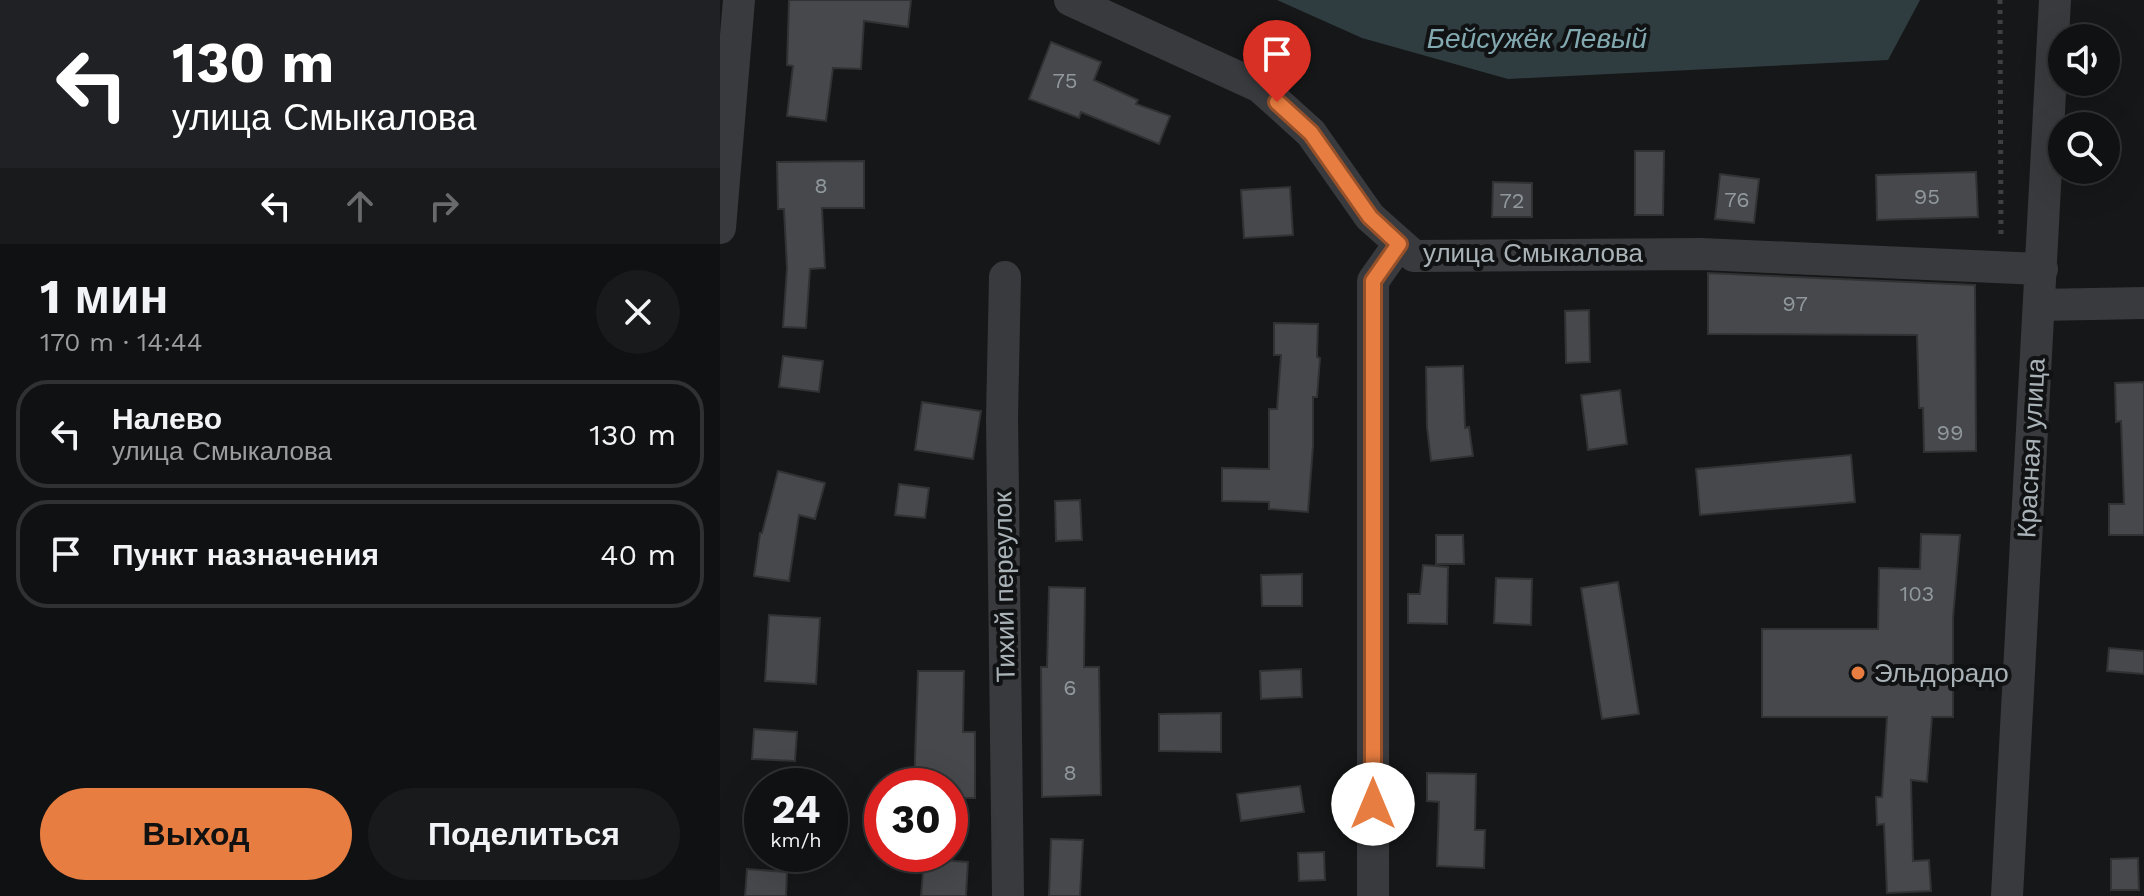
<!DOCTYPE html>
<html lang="ru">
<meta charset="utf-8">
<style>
body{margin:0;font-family:"Work Sans",sans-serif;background:#191a1b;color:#f1f3f6;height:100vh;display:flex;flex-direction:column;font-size:30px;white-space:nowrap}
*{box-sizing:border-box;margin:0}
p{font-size:26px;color:#9c9d9f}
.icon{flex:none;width:44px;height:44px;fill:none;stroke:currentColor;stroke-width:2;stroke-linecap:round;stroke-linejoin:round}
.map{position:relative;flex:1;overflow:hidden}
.side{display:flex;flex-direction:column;background:#101112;width:720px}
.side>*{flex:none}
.guide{background:#202124;color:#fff;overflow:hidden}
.tools{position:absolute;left:1328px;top:24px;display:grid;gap:16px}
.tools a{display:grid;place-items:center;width:72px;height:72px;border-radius:50%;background:#101112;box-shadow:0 8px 32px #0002,0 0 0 2px #303132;font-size:40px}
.speed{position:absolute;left:24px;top:768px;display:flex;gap:16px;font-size:40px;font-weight:700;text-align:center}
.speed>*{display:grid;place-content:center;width:104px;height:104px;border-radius:50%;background:#101112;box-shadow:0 8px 32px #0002,0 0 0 2px #303132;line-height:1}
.speed small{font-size:20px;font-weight:400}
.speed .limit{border:12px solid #d22;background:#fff;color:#111}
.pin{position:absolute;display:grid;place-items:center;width:68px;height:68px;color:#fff;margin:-82px -34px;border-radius:50% 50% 50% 0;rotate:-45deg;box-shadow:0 0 8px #0007}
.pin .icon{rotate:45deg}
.me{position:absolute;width:88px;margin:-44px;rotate:0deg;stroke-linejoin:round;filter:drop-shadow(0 0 6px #0008)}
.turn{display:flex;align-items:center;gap:28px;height:168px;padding:0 40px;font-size:36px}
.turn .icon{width:104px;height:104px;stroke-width:2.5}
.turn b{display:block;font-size:56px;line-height:68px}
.lanes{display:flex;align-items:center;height:76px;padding:0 40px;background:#0003;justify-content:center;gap:40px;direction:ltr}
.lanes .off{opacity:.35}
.round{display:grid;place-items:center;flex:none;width:84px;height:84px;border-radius:42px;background:#191a1b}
.headline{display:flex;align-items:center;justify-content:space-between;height:136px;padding:0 40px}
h1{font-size:48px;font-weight:700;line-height:60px}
.primary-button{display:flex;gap:16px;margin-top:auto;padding:16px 40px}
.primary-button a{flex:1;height:92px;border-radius:48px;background:#e77d40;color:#111;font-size:32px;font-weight:700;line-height:92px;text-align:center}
.primary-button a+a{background:#191a1b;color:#f1f3f6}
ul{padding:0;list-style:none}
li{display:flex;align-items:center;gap:24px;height:108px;margin:0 16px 12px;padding:0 24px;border:4px solid #303132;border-radius:32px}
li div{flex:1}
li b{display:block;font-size:30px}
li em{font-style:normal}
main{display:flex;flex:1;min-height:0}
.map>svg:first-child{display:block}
</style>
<main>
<section class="side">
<div class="guide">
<div class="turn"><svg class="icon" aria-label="left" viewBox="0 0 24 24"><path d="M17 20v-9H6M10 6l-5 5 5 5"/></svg><div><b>130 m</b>улица Смыкалова</div></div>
<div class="lanes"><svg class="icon" aria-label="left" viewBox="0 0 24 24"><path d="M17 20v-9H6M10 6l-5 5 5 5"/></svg><svg class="icon off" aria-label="ahead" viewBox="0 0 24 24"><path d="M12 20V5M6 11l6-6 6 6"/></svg><svg class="icon off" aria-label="right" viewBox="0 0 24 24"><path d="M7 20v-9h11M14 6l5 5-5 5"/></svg></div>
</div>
<div class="headline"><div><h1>1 мин</h1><p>170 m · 14:44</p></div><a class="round"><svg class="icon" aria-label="close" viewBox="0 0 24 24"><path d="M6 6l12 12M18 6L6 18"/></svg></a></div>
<ul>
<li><svg class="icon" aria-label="left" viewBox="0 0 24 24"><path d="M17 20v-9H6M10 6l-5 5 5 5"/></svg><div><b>Налево</b><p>улица Смыкалова</p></div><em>130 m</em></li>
<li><svg class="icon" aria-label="arrive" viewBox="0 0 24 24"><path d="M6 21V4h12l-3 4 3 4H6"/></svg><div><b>Пункт назначения</b></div><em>40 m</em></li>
</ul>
<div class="primary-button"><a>Выход</a><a>Поделиться</a></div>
</section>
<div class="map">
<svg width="1424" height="896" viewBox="0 0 1424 896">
<rect width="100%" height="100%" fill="#161718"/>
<path fill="#303d40" d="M557,0H1200L1168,60L788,79L642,38Z"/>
<path fill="#46484b" stroke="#313234" stroke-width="2" d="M69,0H191L188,27L144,21L141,69L113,68L106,121L67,116L73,66L67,65Z
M331,42L381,62L374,80L418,100L416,104L450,116L439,144L361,112L359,118L309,99Z
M915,151H944L943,215H915Z
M144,161V208H102L105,268L90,269L86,328L63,327L67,268L64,209H58L57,162Z
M1256,172L1258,217L1157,220L1156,175Z
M1000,174L1039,179L1034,223L995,219Z
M773,182L812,183V217H772Z
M570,187L573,235L524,238L521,190Z
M988,273L1255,285L1256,451L1204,452L1203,408H1199L1197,335L988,334Z
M869,310L870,362L846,363L845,311Z
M554,323L598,324L597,357L600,358L597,397H593V446L588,512L549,509V502L502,501V468L549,469V409H557L561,355H554Z
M63,356L103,361L99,392L59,387Z
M743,366L745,428L749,427L753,456L711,461L707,427L706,367Z
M1424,382V535H1389V504H1404L1401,421L1396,422L1395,383Z
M900,390L907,444L868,450L861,395Z
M202,402L261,411L253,459L195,450Z
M1131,455L1135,502L980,515L976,469Z
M58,471L105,483L95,519L79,515L69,581L34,576L40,533H42Z
M179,484L209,488L205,518L175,515Z
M360,500L362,540L336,541L335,501Z
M1201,534L1240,535L1233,618V717H1212L1207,782L1191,780L1193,861L1209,860L1211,891L1167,893L1164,824L1157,825L1156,797H1162L1167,717H1042V629H1158L1159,568L1200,569Z
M716,535H743L744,564H716Z
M703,565L728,567L727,624L688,623V594H700Z
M582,574V606H542L541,575Z
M776,578L812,579L811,625L774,623Z
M898,582L919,714L882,719L861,588Z
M329,587L365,588L364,667H379L381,795L322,797L321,667H327Z
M49,615L100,618L96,684L45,681Z
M1389,648L1424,651V674L1387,671Z
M581,669L582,697L541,699L540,671Z
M198,671H244L243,732H255V798H230V786H194Z
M501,713V752L439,751V714Z
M34,729L77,732L75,761L32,759Z
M707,773L756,774L755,830H765L764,868L717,866L719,802L707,801Z
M580,786L584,812L521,821L517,794Z
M331,839L363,840L360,896H329Z
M604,852L605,880L579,881L578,853Z
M1418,858L1419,890H1391V859Z
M204,859L248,862L246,896H201Z
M27,869L67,872L66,896H25Z"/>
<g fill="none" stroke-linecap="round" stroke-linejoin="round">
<path stroke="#3e4144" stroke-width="5" stroke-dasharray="4 6" stroke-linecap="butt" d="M1280,0L1281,239"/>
<path stroke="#383a3d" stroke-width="32" d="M350,0L540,87L591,133L650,217L694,256L981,254L1322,269
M0,228L19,0
M285,277L282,417L288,896
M1319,305L1424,303
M653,896V281L679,244
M1287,896L1335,0"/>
</g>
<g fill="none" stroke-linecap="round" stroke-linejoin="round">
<defs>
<path id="route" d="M557,102L591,133L650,217L679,244L653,281V804"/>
</defs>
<use href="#route" stroke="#96512a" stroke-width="20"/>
<use href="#route" stroke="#e77d40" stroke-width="14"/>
</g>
<circle fill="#e77d40" stroke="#111213" stroke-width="3" cx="1138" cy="673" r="8"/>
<g text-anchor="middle" stroke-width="8" stroke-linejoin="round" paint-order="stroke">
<g font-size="22" fill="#90989c">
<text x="345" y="88">75</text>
<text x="101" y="193">8</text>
<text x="1207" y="204">95</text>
<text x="1017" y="207">76</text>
<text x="792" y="208">72</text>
<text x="1075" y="311">97</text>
<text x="1230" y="440">99</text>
<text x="1197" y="601">103</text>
<text x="350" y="695">6</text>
<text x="350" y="780">8</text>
</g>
<g font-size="26" fill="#a9b2b7" stroke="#111213">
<text x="813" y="262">улица Смыкалова</text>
<text transform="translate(1311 448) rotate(-87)" y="9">Красная улица</text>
<text transform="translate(284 587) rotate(-91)" y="9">Тихий переулок</text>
</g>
<g font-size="26" fill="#a9b2b7" stroke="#111213" text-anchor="start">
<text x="1154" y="682">Эльдорадо</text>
</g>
<g font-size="28" font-style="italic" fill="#83a9b0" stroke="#111213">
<text x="817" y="48">Бейсужёк Левый</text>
</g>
</g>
</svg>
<div class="tools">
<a><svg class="icon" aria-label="sound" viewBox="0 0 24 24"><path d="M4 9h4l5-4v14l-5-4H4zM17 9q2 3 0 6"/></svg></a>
<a><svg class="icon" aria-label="search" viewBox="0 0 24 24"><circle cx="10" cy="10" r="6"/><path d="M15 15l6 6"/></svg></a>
</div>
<div class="speed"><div>24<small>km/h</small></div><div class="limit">30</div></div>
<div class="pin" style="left:557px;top:102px;background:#d93025"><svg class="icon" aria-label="arrive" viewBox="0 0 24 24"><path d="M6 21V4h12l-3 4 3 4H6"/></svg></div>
<svg class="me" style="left:653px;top:804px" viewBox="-20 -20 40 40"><circle r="19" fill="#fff"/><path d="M0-13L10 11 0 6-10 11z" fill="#e77d40"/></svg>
</div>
</main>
